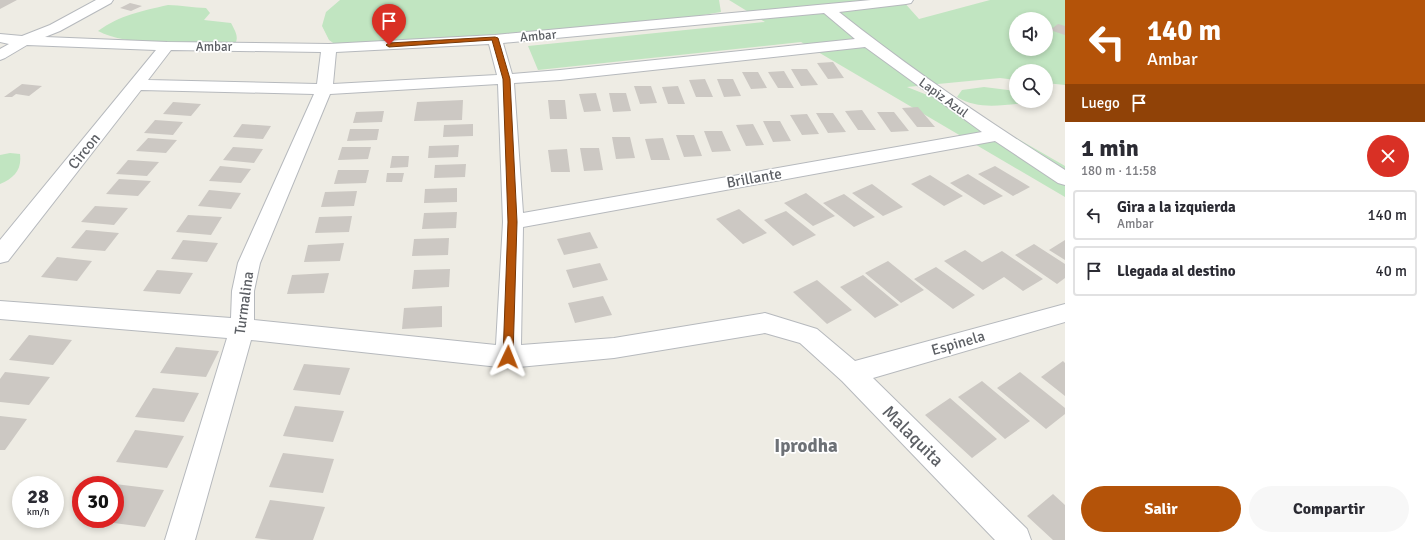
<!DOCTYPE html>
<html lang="es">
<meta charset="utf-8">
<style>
body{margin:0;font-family:Signika,sans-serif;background:#f7f7f7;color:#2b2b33;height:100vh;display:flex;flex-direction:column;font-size:15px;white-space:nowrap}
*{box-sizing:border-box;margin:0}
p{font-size:13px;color:#7c7c81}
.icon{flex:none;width:22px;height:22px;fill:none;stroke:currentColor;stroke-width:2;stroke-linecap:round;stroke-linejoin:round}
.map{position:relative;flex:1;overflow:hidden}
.panel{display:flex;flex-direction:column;background:#fff;width:360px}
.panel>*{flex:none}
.top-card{background:#b45309;color:#fff;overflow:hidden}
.controls{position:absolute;left:1009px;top:12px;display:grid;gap:8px}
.controls a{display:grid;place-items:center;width:44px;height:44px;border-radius:50%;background:#fff;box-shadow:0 2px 6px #0003;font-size:20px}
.speed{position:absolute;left:12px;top:476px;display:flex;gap:8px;font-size:20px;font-weight:700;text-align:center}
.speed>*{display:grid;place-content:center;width:52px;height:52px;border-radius:50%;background:#fff;box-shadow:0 2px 6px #0003;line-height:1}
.speed small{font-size:10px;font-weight:400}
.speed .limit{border:6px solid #d22;background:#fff;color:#111}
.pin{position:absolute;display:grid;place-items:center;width:34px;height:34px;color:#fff;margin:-41px -17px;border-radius:50% 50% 50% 0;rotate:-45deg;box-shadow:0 0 4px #0007}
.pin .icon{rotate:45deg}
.me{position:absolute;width:44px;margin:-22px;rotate:2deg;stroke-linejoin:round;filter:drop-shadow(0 0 3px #0008)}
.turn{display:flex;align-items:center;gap:14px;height:84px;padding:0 16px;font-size:18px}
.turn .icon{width:52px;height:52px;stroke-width:2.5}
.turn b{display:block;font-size:28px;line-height:34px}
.then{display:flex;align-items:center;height:38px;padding:0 16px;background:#0003;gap:8px;font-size:15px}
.round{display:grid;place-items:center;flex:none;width:42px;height:42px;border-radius:21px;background:#f7f7f7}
.head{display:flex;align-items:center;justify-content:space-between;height:68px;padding:0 16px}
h1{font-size:24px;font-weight:700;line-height:30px}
.primary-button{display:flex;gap:8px;margin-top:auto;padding:8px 16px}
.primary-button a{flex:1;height:46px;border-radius:24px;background:#b45309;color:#fff;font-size:16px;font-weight:700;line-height:46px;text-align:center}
.primary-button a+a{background:#f7f7f7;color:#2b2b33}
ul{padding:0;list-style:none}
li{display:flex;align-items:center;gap:12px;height:50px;margin:0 8px 6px;padding:0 8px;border:2px solid #e1e1e2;border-radius:4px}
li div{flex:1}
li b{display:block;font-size:15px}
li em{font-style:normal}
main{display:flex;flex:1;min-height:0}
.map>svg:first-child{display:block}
</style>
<main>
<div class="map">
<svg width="1065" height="540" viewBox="0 0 1065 540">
<rect width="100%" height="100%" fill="#eeece4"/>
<path fill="#c1e5c1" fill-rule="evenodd" d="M340,0H719L721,12L697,16L346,52L329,40L322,26L326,12Z
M729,0H902L919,19L990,0H1065V85L1046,83V71H1016V80L1000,78L907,87L973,113L1065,166V197L801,42L538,70L528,46L765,22ZM1016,19H1046V49H1016Z
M168,5C181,5 193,8 206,8L210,13L204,20L231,23C238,36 240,40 229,52L219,48C184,45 128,46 98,31C120,15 142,11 168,5Z
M984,87L1016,91V101H1027L1025,103C1002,105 978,110 957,97L962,90Z
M10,153L20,154C22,170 14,178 0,184V155Z"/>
<path fill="#ccc8c3" d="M0,0H17L0,9Z
M130,3L142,6L131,11L120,8Z
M1058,24L1065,26V35L1050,30Z
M833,62L844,78L828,79L817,63Z
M791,69H807L818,85L801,86Z
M784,71L794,88H778L768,72Z
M742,72H758L767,88L751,89Z
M705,79L713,97H696L689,80Z
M717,79H733L741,96L724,97Z
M22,84L42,86L29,96L16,94L12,97H4Z
M634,86H651L657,103L640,104Z
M678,86L685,104H668L662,87Z
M596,93L601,111L584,112L579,94Z
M609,93H626L631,111L613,112Z
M463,100L462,120L414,121L417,102Z
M548,100H565L567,119H550Z
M173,102L201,104L191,116L163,114Z
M918,107L935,127H917L902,108Z
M862,110L876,130H858L845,111Z
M384,111L382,122L353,123L356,112Z
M877,112H894L909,131L891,132Z
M816,113H833L846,132L828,133Z
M807,114L819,134L802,135L790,115Z
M155,120L183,122L173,135L144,133Z
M763,121H780L791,141L773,142Z
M242,124L271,126L263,139L233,137Z
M473,124V136L443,137L444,125Z
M753,124L764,145L746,146L736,125Z
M350,129H379L377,140L347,141Z
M704,131H722L731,151L712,152Z
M676,135H694L702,156L684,157Z
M612,137H630L635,158L616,159Z
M148,138L177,140L166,153L136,151Z
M663,138L670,160H651L645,139Z
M459,145L458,157L428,158L429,146Z
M233,147L263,149L254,163L223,160Z
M342,147H371L368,159L338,160Z
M580,148H599L603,170L584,171Z
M567,149L570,172H551L548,150Z
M392,156H409L408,167L390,168Z
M128,160L159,162L147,176L116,174Z
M466,164L465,177L434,178L435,165Z
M220,166L251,169L241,183L209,181Z
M995,166L1030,187L1013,196L978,174Z
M338,170H369L366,183L334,184Z
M387,173H404L402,182H386Z
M968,174L1003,196L984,205L950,183Z
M930,175L963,196L944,206L911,184Z
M119,179L151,181L138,196L106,194Z
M872,184L903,207L883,216L852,193Z
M457,188V202L424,203L425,189Z
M209,190L241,193L231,209L198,206Z
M357,191L354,206L321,207L325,192Z
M806,193L835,216L813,226L784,203Z
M844,194L875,217L854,227L823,203Z
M95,206L128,208L114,225L81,222Z
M739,209L767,233L743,244L716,219Z
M786,211L816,235L793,246L764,220Z
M457,212L456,228L422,229L424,213Z
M188,215L222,217L211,235L176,232Z
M352,216L349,232L315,233L319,217Z
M86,230L119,233L105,251L71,248Z
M590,232L598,248L564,255L557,239Z
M449,238L448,255L412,256L414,239Z
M183,240L218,243L207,262L171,259Z
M1065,240V260L1049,250Z
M344,243L340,261L304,262L308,245Z
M1034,244L1065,264V278L1057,284L1015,255Z
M965,250L982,262L1002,251L1043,279L1023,291L1004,277L983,290L944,261Z
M57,257L92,261L77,281L41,277Z
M888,261L924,290L901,303L865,273Z
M600,263L608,280L573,288L566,270Z
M936,267L975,295L953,309L914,279Z
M450,269L449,287L412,289L414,270Z
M157,270L193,273L180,294L143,291Z
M329,273L324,293L287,294L292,275Z
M863,275L899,305L875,318L840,287Z
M817,280L852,310L827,324L793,292Z
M603,296L612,315L575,323L568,303Z
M442,306V327L402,329L404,308Z
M29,335L72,340L53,365L9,360Z
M176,347L219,351L206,377L160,373Z
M1063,361L1065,363V396L1041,377Z
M304,364L350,368L340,395L293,390Z
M5,372L50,377L29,405L0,402V379Z
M1020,372L1065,408V414L1046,429L997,388Z
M982,381L1030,421L1005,439L958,397Z
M153,388L199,393L184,422L135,417Z
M950,398L997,439L972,458L925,415Z
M295,406L344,411L333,442L283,436Z
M0,416L27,419L5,450H0Z
M135,430L184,436L167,468L116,462Z
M283,453L334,459L323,493L269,487Z
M115,484L164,490L145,527L90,520L115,519Z
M1053,494L1065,505V540H1053L1027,516Z
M270,500L325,507L313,540H271L255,538Z"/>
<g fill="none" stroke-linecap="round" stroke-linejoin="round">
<defs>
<path id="minor" d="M96,0H113L111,3L60,31L45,37L167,42L329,44L495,35L871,0H913L911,3L906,4L839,12C911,69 987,121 1065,170V185L1058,183L995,141L523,227L521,345L614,338L765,313L817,329L855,361L1065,304V322L873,378L1027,529L1031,540H995L842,381L800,343L765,333L614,358L508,368L251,340L195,540H165L227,338L0,319V301L231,318L232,291L238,263L314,94L141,90L8,261L0,263V240L156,50L27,45L5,58L0,60V49L9,44L0,42V34L22,36L50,25ZM824,13L855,39L560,70L512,74L503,43ZM489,44L497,75L333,84L336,52ZM865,47L982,132L523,213L514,83L560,80ZM171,50L321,52L317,84L148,80ZM498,84L503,222L496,345L254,320V291L260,263L330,94Z"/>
</defs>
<use href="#minor" stroke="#b6b9bd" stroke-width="2"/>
<use href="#minor" fill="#fff" fill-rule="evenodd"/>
</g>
<path fill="#b45309" stroke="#753606" d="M495,37L498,38L510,79L517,222L513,357L511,360L508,362L504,360L503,357L508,222L503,79L492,40L389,47L386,45L389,43Z"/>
<g text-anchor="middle" stroke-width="3.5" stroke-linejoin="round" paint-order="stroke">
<g font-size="13" fill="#5c5f64" stroke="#fff">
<text transform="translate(538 35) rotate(-5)" y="5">Ambar</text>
<text x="214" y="51">Ambar</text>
<text transform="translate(944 97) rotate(36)" y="5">Lapiz Azul</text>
</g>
<g font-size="15" fill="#5c5f64" stroke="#fff">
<text transform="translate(84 151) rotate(-51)" y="5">Circon</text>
<text transform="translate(754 178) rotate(-10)" y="5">Brillante</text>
<text transform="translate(244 303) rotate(-82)" y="5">Turmalina</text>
<text transform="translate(958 343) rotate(-16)" y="5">Espinela</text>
</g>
<g font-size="18" fill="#5c5f64" stroke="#fff">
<text transform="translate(913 436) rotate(45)" y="6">Malaquita</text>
</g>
<g font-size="19" font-weight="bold" fill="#6d7176" stroke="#fff">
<text x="806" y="452">Iprodha</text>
</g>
</g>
</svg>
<div class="controls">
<a><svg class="icon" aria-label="sound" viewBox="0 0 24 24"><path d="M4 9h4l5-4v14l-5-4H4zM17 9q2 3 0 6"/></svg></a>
<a><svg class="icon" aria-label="search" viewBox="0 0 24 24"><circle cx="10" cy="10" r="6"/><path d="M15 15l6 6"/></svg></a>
</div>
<div class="speed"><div>28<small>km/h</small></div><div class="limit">30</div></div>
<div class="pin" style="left:389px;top:45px;background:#d93025"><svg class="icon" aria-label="arrive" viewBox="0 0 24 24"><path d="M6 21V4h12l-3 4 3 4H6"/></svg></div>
<svg class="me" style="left:508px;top:357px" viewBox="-20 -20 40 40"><path d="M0-17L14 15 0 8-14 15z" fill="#b45309" stroke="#fff" stroke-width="4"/></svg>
</div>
<section class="panel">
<div class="top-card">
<div class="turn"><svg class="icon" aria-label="left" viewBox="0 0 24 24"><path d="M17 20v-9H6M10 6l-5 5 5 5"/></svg><div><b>140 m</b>Ambar</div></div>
<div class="then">Luego<svg class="icon" aria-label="arrive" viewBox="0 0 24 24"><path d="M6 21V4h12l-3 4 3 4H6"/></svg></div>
</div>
<div class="head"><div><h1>1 min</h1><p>180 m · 11:58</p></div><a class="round" style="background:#d93025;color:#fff"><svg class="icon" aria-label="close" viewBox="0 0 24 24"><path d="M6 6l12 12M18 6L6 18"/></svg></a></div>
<ul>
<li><svg class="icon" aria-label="left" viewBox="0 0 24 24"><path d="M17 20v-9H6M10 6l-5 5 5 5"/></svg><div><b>Gira a la izquierda</b><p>Ambar</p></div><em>140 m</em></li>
<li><svg class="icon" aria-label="arrive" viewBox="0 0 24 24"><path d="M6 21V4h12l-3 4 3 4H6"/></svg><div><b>Llegada al destino</b></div><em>40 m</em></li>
</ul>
<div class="primary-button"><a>Salir</a><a>Compartir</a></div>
</section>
</main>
